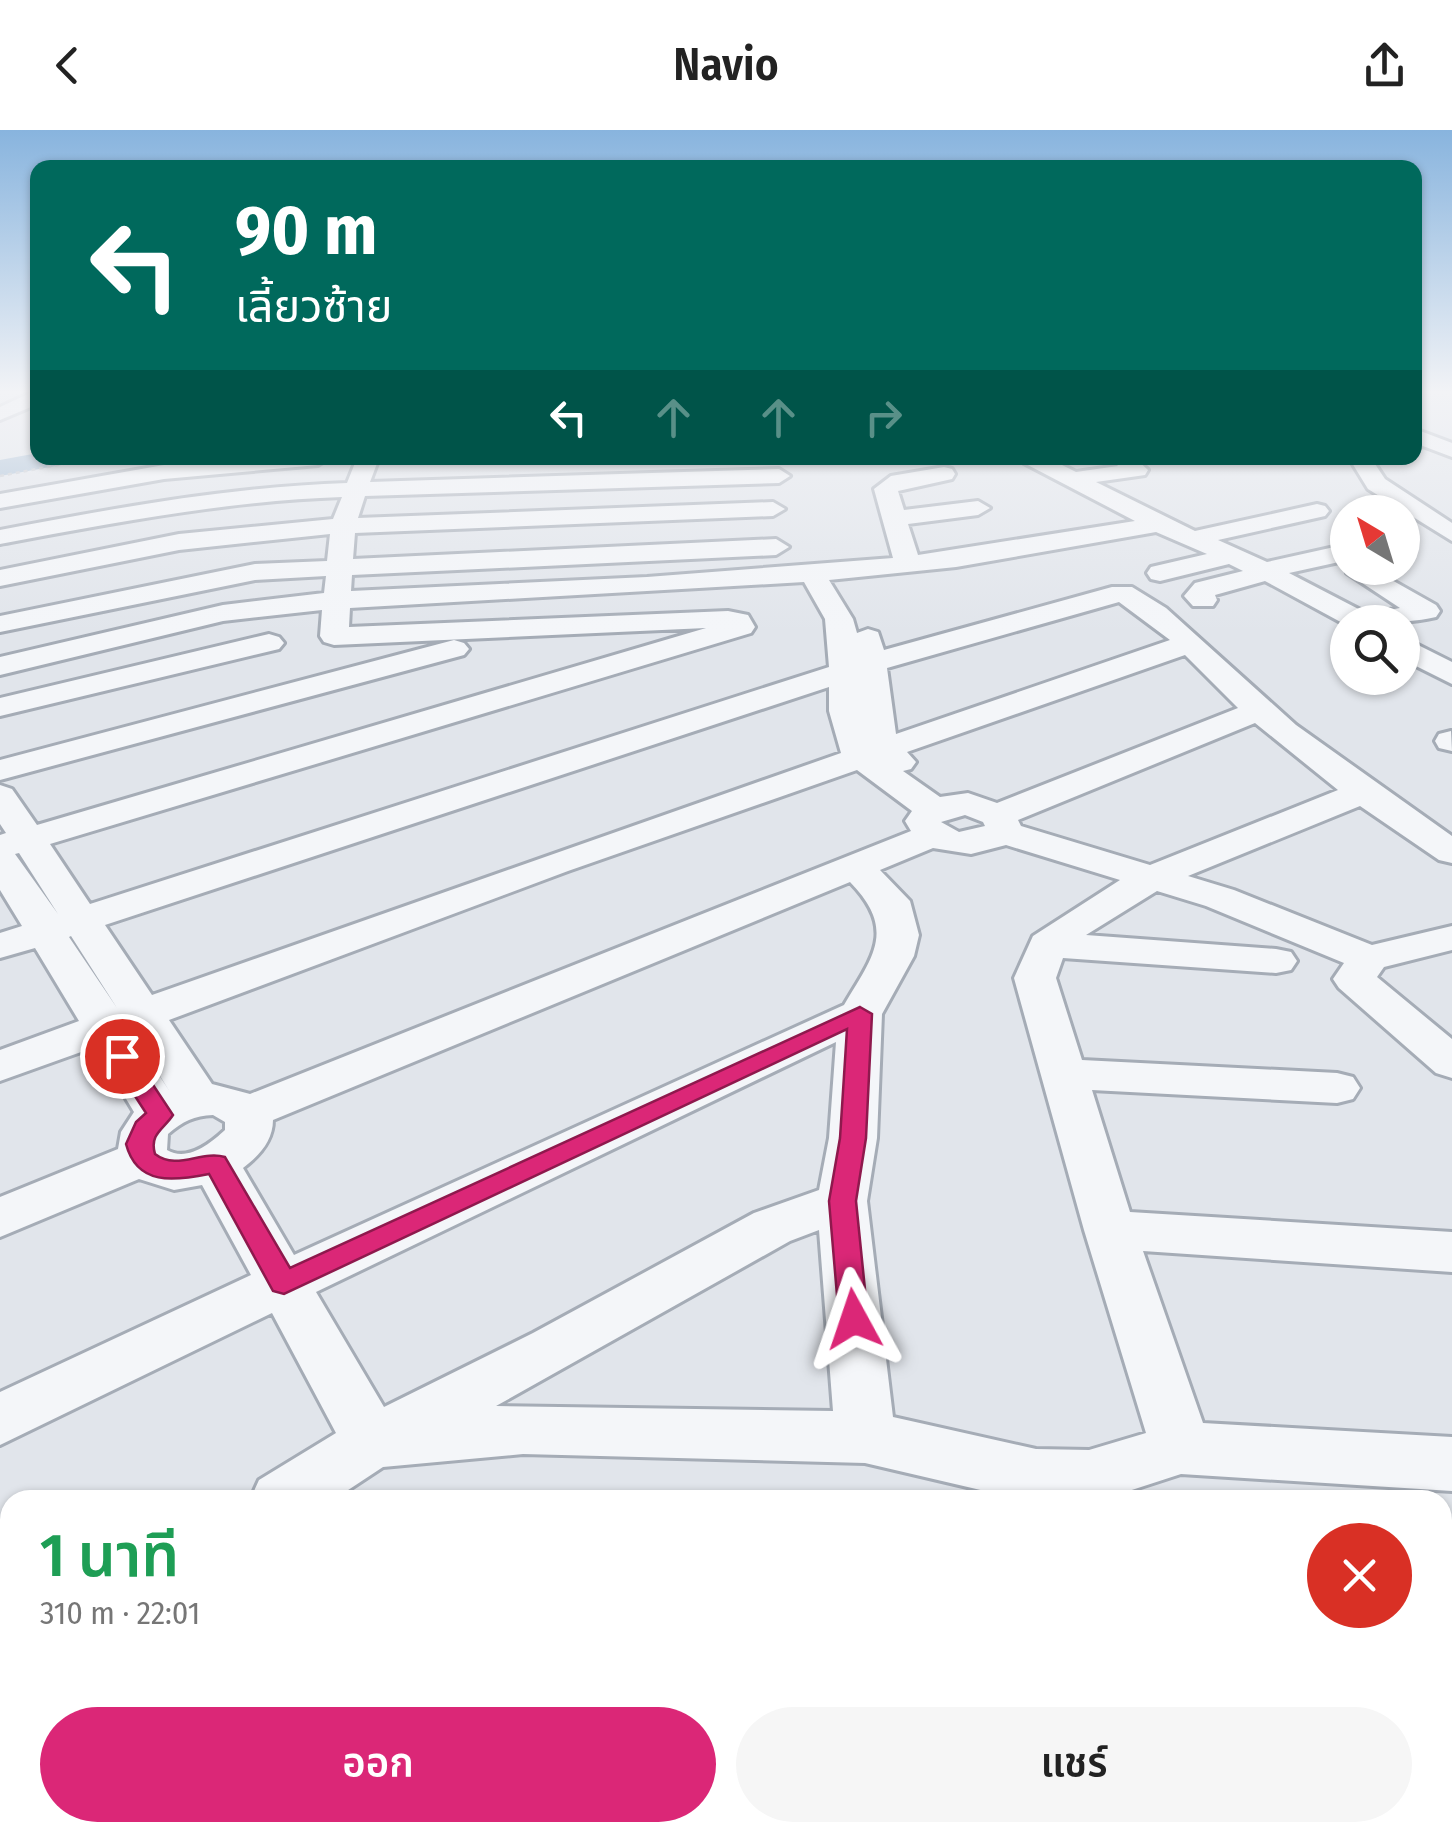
<!DOCTYPE html>
<html lang="th">
<meta charset="utf-8">
<style>
body{margin:0;font-family:"Fira Sans Condensed","Noto Sans Thai",sans-serif;background:#f6f6f6;color:#222;height:100vh;display:flex;flex-direction:column;font-size:38px;white-space:nowrap}
*{box-sizing:border-box;margin:0}
p{font-size:32px;color:#767676}
.icon{flex:none;width:55px;height:55px;fill:none;stroke:currentColor;stroke-width:2;stroke-linecap:round;stroke-linejoin:round}
.map{position:relative;flex:1;overflow:hidden}
.sheet{position:absolute;left:0px;top:1360px;width:1452px;height:352px;display:flex;flex-direction:column;background:#fff;border-radius:30px 30px 0 0;box-shadow:0 2px 8px #0004}
.sheet>*{flex:none}
.hud{position:absolute;left:30px;top:30px;width:1392px;height:305px;border-radius:20px;box-shadow:0 2px 8px #0004;background:#00695c;color:#fff;overflow:hidden}
.needle{width:65px;rotate:322deg}
.tools{position:absolute;left:1330px;top:365px;display:grid;gap:20px}
.tools a{display:grid;place-items:center;width:90px;height:90px;border-radius:50%;background:#fff;box-shadow:0 2px 8px #0004;font-size:50px}
.pin{position:absolute;display:grid;place-items:center;width:85px;height:85px;color:#fff;margin:-42px;border:5px solid #fff;border-radius:50%;box-shadow:0 2px 10px #0007}
.me{position:absolute;width:110px;margin:-55px;rotate:355deg;stroke-linejoin:round;filter:drop-shadow(0 0 8px #0008)}
.turn{display:flex;align-items:center;gap:35px;height:210px;padding:0 40px;font-size:45px}
.turn .icon{width:130px;height:130px;stroke-width:2.5}
.turn b{display:block;font-size:70px;line-height:85px}
.lanes{display:flex;align-items:center;height:95px;padding:0 40px;background:#0003;justify-content:center;gap:50px;direction:ltr}
.lanes .off{opacity:.35}
.round{display:grid;place-items:center;flex:none;width:105px;height:105px;border-radius:52px;background:#f6f6f6}
.overview{display:flex;align-items:center;justify-content:space-between;height:170px;padding:0 40px}
h1{font-size:60px;font-weight:600;line-height:75px;color:#1e9e55}
.action{display:flex;gap:20px;margin-top:auto;padding:20px 40px}
.action a{flex:1;height:115px;border-radius:60px;background:#db2777;color:#fff;font-size:40px;font-weight:600;line-height:115px;text-align:center}
.action a+a{background:#f6f6f6;color:#222}
header{display:flex;justify-content:space-between;align-items:center;height:130px;padding:0 40px;background:#fff;font-size:45px;font-weight:600}
.map>svg:first-child{display:block}
</style>
<header><svg class="icon" aria-label="back" viewBox="0 0 24 24"><path d="M15 5l-7 7 7 7"/></svg>Navio<svg class="icon" aria-label="share" viewBox="0 0 24 24"><path d="M12 15V3M7 8l5-5 5 5M5 13v7h14v-7"/></svg></header>
<div class="map">
<svg width="1452" height="1711" viewBox="0 0 1452 1711">
<rect width="100%" height="100%" fill="#e1e5eb"/>
<g fill="none" stroke-linecap="round" stroke-linejoin="round">
<path fill="#98b4cf" fill-rule="evenodd" d="M38,323V328H70L67,334L0,346V330Z"/>
<defs>
<path id="minor" d="M30,263H38V274L0,290V277Z
M1415,299L1452,313V327L1415,313Z
M251,328H329L318,335L164,349L0,378V364L164,335Z
M357,328H379L370,352L779,339L790,346L779,353L365,366L358,388L773,372L785,379L773,386L355,403L353,429L776,409L789,417L776,425L352,445L351,461L647,447L893,428L874,359L891,346L944,337L952,339L955,344L952,349L898,361L904,380L978,371L990,378L978,385L908,394L918,425L1135,391L1024,333L1021,328H1048L1076,342L1118,336L1111,328H1135L1148,340L1145,345L1096,352L1195,401L1317,374L1325,376L1329,381L1325,386L1218,410L1267,432L1348,414V430L1289,443L1368,484L1400,478L1347,443L1351,438H1385L1381,444L1436,475L1440,481L1436,487C1405,494 1379,492 1348,492V496L1265,451L1215,465L1217,470L1213,476H1193L1184,466L1195,453L1243,441L1229,434L1160,451L1151,449L1147,443L1151,437L1207,424L1156,402L956,437L829,450L853,489L857,503L868,499L878,502L884,520L1112,457H1132L1166,478L1296,595L1452,706V733L1439,730L1360,676L1188,746L1234,760L1372,815L1452,796V820L1384,837L1377,847L1452,909V948L1436,943L1339,858L1333,849L1344,833L1206,776L1157,761L1086,805L1276,819L1291,822L1297,831L1291,840L1276,843L1063,828L1056,848L1082,930L1337,943L1353,947L1360,958L1353,969L1337,973L1092,960L1130,1082L1452,1102V1142L1143,1121L1203,1293L1452,1307V1361L1181,1344L1101,1370H1023L865,1333L523,1324L383,1337L333,1370H250L259,1350L336,1303L272,1183L0,1315V1262L251,1145L202,1055L174,1060L139,1049L0,1107V1067L118,1019L121,1002L134,982L95,917L0,951V920L79,891L35,818L0,828V803L22,796L0,760V705L6,703L0,694V655L12,659L37,695L706,498L334,515L324,512L320,506L322,480L223,491L0,545V527L223,475L324,463L326,446L255,450L0,502V486L255,434L327,431L330,404L179,420L0,456V440L179,404L333,389L342,367C226,371 113,393 0,414V400C115,378 230,357 347,353ZM804,452L825,489L829,537L90,774L50,714L751,503L755,497L748,485L728,481L349,497L350,478ZM1119,472L1170,510L896,604L887,538ZM1185,525L1238,578L997,673L968,663L940,667L903,641L911,639L916,632L907,622ZM829,557V581L841,623L152,865L105,795ZM1255,593L1338,660L1150,735L1021,696L1018,690ZM857,640L912,681L905,691L911,701L250,964L212,954L169,890L568,741ZM965,685L983,692L985,696L959,702L941,692ZM1006,715L1120,750L1033,806L1014,848L1084,1100L1146,1303L1089,1320L1036,1319L893,1287L867,1071L877,1008L882,884L914,826L919,805L910,771L880,740L933,718L971,724ZM19,723L58,784L15,724ZM850,752C897,800 873,826 844,875L294,1125L243,1038C259,1026 273,1011 273,990ZM71,806L117,878L69,807ZM133,903L170,962L132,904ZM836,912L829,1008L819,1060L754,1083L533,1203L384,1277L316,1162ZM213,985L225,992V1000C210,1014 187,1032 167,1020L168,1004C183,991 194,986 213,985ZM819,1100L833,1281L496,1276L790,1111Z
M1349,328H1371L1385,349L1452,393V411L1368,359Z
M269,504L279,507L284,513L279,519L0,586V568Z
M1402,507L1452,532V554L1402,529Z
M454,510L464,513L469,519L464,525L0,650V630Z
M1451,601L1452,621L1439,618L1435,611L1439,604Z
M1442,1626L1452,1627V1701L1442,1700Z
M379,1702H455L454,1711H378Z
M663,1702H739V1711H663Z
M956,1702H1032L1033,1711H957Z
M1193,1702H1269L1271,1711H1195Z"/>
</defs>
<use href="#minor" stroke="#a5acb6" stroke-width="6"/>
<path stroke="#bfc3ca" stroke-width="2.5" stroke-dasharray="4 4" stroke-linecap="butt" d="M0,346L94,328"/>
<use href="#minor" fill="#f4f6f9" fill-rule="evenodd"/>
</g>
<linearGradient id="sky" x2="0" y2="1"><stop stop-color="#88b4de"/><stop offset="0.52" stop-color="#f2f3f6"/><stop offset="1" stop-color="#f2f3f6" stop-opacity="0"/></linearGradient>
<rect width="1452" height="503" fill="url(#sky)"/>
<path fill="#db2777" stroke="#8e194d" stroke-width="2.5" d="M860,877L872,884L866,1008L856,1071L868,1189L864,1198L854,1201L843,1198L839,1189L829,1071L840,1008L847,899L284,1164L273,1161L209,1044C174,1051 137,1056 126,1014L136,992L146,983L109,926L113,920H130L173,985C164,999 149,1004 155,1024C177,1041 201,1020 225,1027L290,1138Z"/>
</svg>
<div class="tools">
<a><svg class="needle" viewBox="-14 -14 28 28"><path d="M0-13l5 13h-10z" fill="#e53935"/><path d="M0 13l5-13h-10z" fill="#767676"/></svg></a>
<a><svg class="icon" aria-label="search" viewBox="0 0 24 24"><circle cx="10" cy="10" r="6"/><path d="M15 15l6 6"/></svg></a>
</div>
<div class="pin" style="left:122px;top:926px;background:#d93025"><svg class="icon" aria-label="arrive" viewBox="0 0 24 24"><path d="M6 21V4h12l-3 4 3 4H6"/></svg></div>
<svg class="me" style="left:854px;top:1189px" viewBox="-20 -20 40 40"><path d="M0-17L14 15 0 8-14 15z" fill="#db2777" stroke="#fff" stroke-width="4"/></svg>
<div class="hud">
<div class="turn"><svg class="icon" aria-label="left" viewBox="0 0 24 24"><path d="M17 20v-9H6M10 6l-5 5 5 5"/></svg><div><b>90 m</b>เลี้ยวซ้าย</div></div>
<div class="lanes"><svg class="icon" aria-label="left" viewBox="0 0 24 24"><path d="M17 20v-9H6M10 6l-5 5 5 5"/></svg><svg class="icon off" aria-label="ahead" viewBox="0 0 24 24"><path d="M12 20V5M6 11l6-6 6 6"/></svg><svg class="icon off" aria-label="ahead" viewBox="0 0 24 24"><path d="M12 20V5M6 11l6-6 6 6"/></svg><svg class="icon off" aria-label="right" viewBox="0 0 24 24"><path d="M7 20v-9h11M14 6l5 5-5 5"/></svg></div>
</div>
<section class="sheet">
<div class="overview"><div><h1>1 นาที</h1><p>310 m · 22:01</p></div><a class="round" style="background:#d93025;color:#fff"><svg class="icon" aria-label="close" viewBox="0 0 24 24"><path d="M6 6l12 12M18 6L6 18"/></svg></a></div>
<div class="action"><a>ออก</a><a>แชร์</a></div>
</section>
</div>
